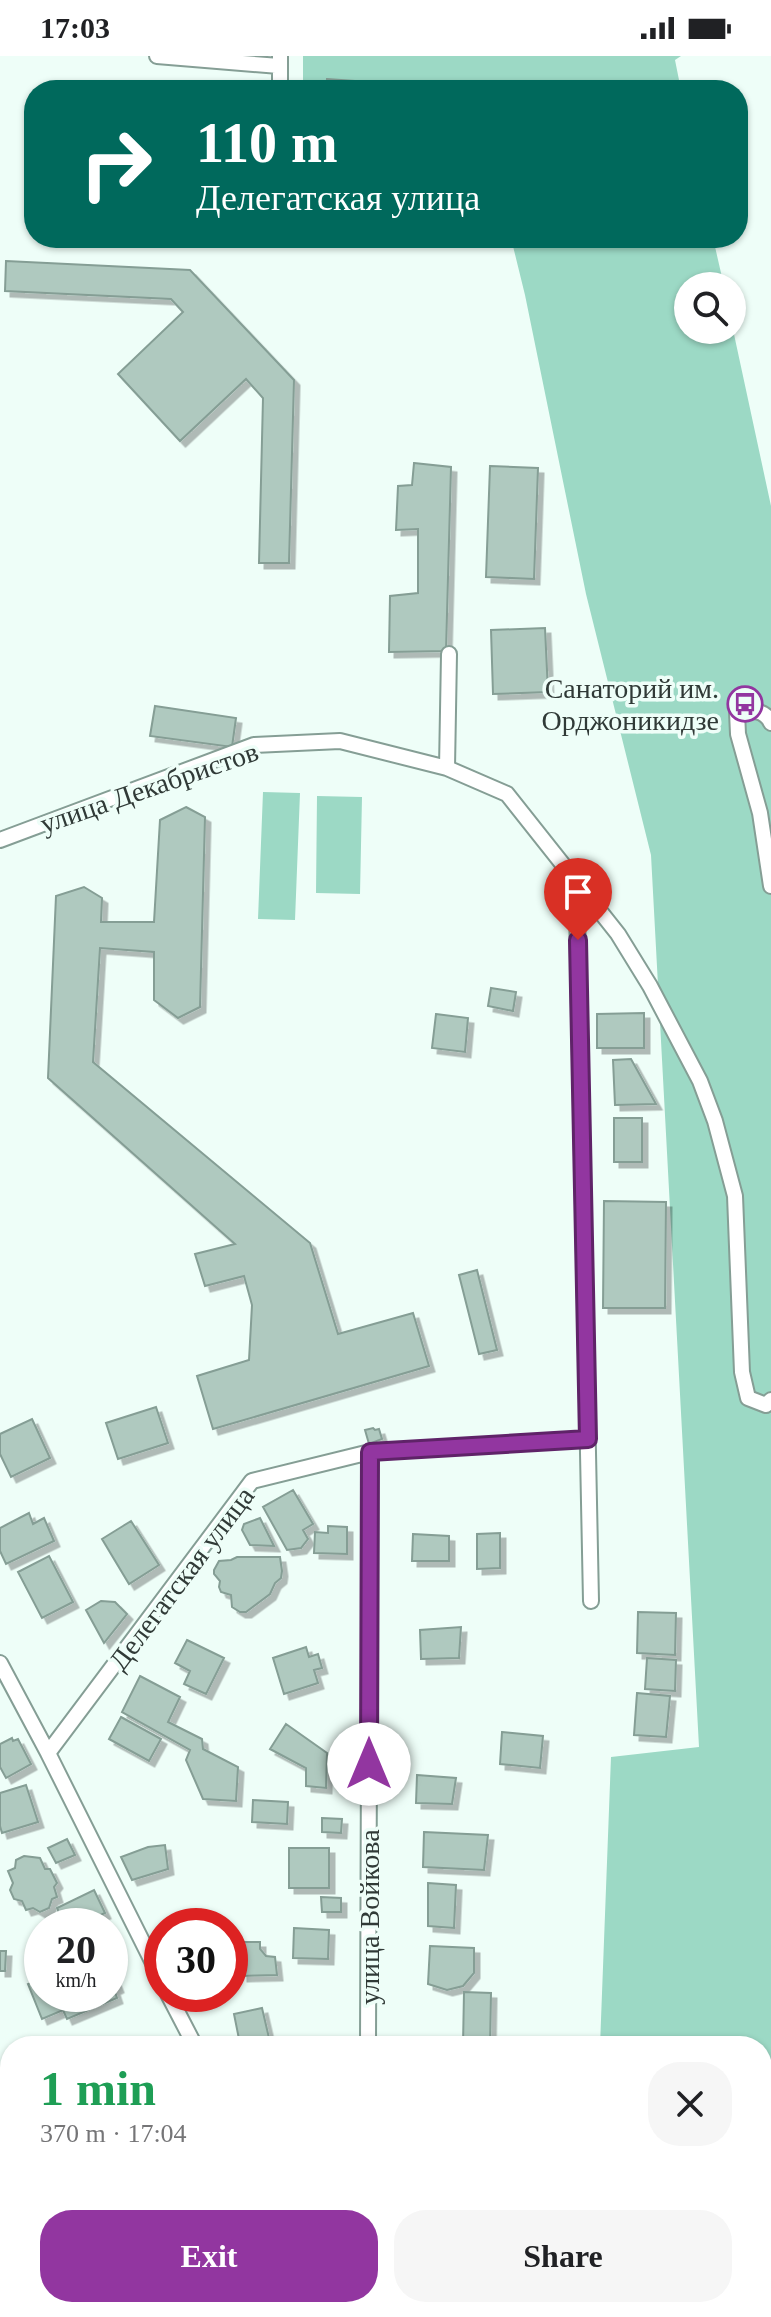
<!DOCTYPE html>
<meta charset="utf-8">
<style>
body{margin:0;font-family:"Times New Roman",serif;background:#f6f6f6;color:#202124;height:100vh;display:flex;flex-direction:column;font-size:30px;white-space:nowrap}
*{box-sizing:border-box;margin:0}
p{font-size:26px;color:#757577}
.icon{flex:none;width:44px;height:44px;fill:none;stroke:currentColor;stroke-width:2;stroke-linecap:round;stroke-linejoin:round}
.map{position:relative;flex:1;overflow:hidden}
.details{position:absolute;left:0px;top:1980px;width:772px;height:282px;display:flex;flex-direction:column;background:#fff;border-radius:32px 32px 0 0;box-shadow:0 2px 6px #0004}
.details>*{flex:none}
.top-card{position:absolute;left:24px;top:24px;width:724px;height:168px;border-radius:32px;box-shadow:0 2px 6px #0004;background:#00695c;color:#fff;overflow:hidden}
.fabs{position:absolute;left:674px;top:216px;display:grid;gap:16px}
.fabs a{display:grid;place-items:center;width:72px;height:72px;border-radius:50%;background:#fff;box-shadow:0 2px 6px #0004;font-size:40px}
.speed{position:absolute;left:24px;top:1852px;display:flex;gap:16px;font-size:40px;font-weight:700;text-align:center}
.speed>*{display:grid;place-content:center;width:104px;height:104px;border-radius:50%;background:#fff;box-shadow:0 2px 6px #0004;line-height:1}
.speed small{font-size:20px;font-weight:400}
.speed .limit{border:12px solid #d22;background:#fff;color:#111}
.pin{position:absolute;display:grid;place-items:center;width:68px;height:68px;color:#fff;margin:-82px -34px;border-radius:50% 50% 50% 0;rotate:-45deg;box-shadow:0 0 8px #0007}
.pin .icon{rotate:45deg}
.me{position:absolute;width:88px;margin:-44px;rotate:0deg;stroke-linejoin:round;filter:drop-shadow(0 0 6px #0008)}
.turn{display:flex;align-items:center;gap:28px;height:168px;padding:0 40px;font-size:36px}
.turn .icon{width:104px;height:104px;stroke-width:2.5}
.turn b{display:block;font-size:56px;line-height:68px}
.round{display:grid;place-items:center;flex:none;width:84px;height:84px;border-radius:32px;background:#f6f6f6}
.headline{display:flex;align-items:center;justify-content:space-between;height:136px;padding:0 40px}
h1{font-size:48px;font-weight:600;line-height:60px;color:#1e9e55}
.action{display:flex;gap:16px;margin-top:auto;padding:16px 40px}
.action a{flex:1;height:92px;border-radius:32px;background:#9236a0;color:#fff;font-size:32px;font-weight:600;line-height:92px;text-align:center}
.action a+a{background:#f6f6f6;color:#202124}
.status{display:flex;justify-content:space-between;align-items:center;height:56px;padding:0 40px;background:#fff;direction:ltr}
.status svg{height:22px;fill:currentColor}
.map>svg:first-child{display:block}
</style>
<div class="status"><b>17:03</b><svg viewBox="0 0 49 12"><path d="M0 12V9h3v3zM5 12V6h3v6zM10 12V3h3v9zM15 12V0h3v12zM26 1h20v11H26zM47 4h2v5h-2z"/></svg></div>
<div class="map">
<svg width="771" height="2261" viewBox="0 0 771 2261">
<defs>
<filter id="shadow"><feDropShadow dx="5.5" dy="5.5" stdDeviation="0" flood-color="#0004"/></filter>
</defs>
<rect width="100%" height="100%" fill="#eefef8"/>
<path fill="#9cd9c5" d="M303,0H681L675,4L681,34H303Z
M511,182H713L724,230H688V274H732V269L771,450V2261H589L590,2252H762V1990H600L611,1701L699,1691L651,799L586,538L525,239Z
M263,736L300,737L295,864L258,863Z
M317,740L362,741L360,838L316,837Z"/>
<path fill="#afc9bf" stroke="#859e95" stroke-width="2" filter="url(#shadow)" d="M327,23L354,25L353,34H326Z
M6,205L190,214L294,324L289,507H259L263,342L246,323L180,385L118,318L183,256L171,243L5,235Z
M414,407L451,411L446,595L389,596L390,540L418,537V473L396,474L398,430L412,429Z
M490,410L538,412L534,523L486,521Z
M545,572L548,636L493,638L491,574Z
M155,650L236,662L232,691L150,680Z
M186,751L205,761L200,951L178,962L154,944V896L100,892L93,1006L310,1187L338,1278L413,1257L429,1310L213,1373L197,1320L249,1304L252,1249L244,1220L205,1230L195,1198L235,1188L48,1022L56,840L84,831L102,842L101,866H154L160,764Z
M491,932L516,936L513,955L488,950Z
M644,957V992H597V958Z
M436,958L468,962L465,996L432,992Z
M631,1003L656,1048L615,1049L613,1004Z
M614,1062H642V1106H614Z
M604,1145L666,1146L665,1252H603Z
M477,1214L497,1294L479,1298L459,1219Z
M156,1351L168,1387L118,1403L106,1367Z
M32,1363L50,1402L11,1421L0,1398V1378Z
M373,1372L375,1374L379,1373L382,1383L369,1388L365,1374Z
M293,1434L313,1468L303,1474L308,1483L301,1492L287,1494L263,1451Z
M29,1457L33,1468L44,1462L54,1485L6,1508L0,1495V1472Z
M260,1462L274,1490L250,1489L242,1474L244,1468Z
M131,1465L159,1509L129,1528L102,1483Z
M328,1470L347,1471V1498L314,1497L315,1476L328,1477Z
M500,1477V1512L477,1513V1478Z
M413,1478L449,1480V1505H412Z
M49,1500L73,1546L42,1562L18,1516Z
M237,1501H280L282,1515L281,1522L275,1527L270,1538L246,1556H240L232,1551L231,1539L221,1536L219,1531L220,1525L214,1518V1514L219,1505L231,1504Z
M101,1545L115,1546L127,1558L104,1587L86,1554Z
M638,1556L676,1557L675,1599L637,1597Z
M461,1571L459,1602L421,1603L420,1574Z
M187,1584L224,1602L206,1638L184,1628L190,1615L175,1607Z
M306,1591L309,1601L318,1598L322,1612L314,1614L318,1627L284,1638L273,1602Z
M647,1602L676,1604L675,1635L645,1633Z
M140,1620L180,1641L168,1666L202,1683L203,1693L238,1711L236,1745L203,1743L186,1704L190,1694L122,1656Z
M637,1637L670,1640L666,1681L634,1679Z
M121,1661L161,1683L149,1705L109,1683Z
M286,1668L327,1697L326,1732L306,1730V1712L270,1693Z
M502,1676L543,1680L540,1712L500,1708Z
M12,1682L13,1685L18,1683L31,1708L6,1722L0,1711V1688Z
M417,1719L456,1722L452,1748L416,1747Z
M26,1729L38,1766L2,1777L0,1770V1737Z
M253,1744L288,1746L287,1768L252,1766Z
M322,1762L342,1763L341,1777L322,1776Z
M424,1776L488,1779L484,1814L423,1811Z
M67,1783L75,1799L56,1807L48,1792Z
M165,1789L168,1813L132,1824L121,1801L148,1791Z
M289,1792H329V1832H289Z
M24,1800L40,1802L45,1813H50L57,1827L54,1831L57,1841L52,1843L49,1852L40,1856L33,1852L26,1854L22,1845L14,1843L10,1834L13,1827L8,1815L15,1812L16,1804Z
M428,1827L456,1829L454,1872L428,1870Z
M94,1834L105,1857L76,1870H65L57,1852Z
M321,1841L341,1842V1856H322Z
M203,1864H223V1870H196Z
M294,1872L329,1874L328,1903L293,1902Z
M241,1886H260V1893L266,1900L275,1901L277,1919L242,1920Z
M430,1890L474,1892V1917L463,1930L447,1934L428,1928Z
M0,1895H6L5,1915H0Z
M110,1911L118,1931L114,1933L117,1942L67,1963L63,1954L42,1963L28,1928L42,1923V1938H110Z
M464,1936L491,1937L490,1990L463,1989Z
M262,1952L269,1982L240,1988L234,1958Z
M163,2252H206L207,2261H163Z
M478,2252H514L513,2261H477Z"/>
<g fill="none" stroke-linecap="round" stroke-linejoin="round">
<defs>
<path id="street" d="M157,0L279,10
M280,0V34
M771,667C765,653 750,654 737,656L738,678L760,757L771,830
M447,712L449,598
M0,784L254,689L340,685L447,712L507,738L618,878L650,930L700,1025L715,1065L735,1140L742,1316L748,1342L766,1349L771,1344
M574,822L577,853L591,1545
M0,1607L48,1697L162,1925
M48,1697L252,1425L370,1396L588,1383
M168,1938L195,1990
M368,1990L370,1396
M328,2252L333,2261
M18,2261L29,2252
M367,2261L368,2252"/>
</defs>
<use href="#street" stroke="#859e95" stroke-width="18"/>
<use href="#street" stroke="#fff" stroke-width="14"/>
</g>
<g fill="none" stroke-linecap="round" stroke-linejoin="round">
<defs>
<path id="route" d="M369,1708L370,1396L588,1383L578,884"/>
</defs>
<use href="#route" stroke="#5f2368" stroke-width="20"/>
<use href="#route" stroke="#9236a0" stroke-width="14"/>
</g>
<defs>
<symbol id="bus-ring" viewBox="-11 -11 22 22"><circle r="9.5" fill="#eefef8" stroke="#9236a0" stroke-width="1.5"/><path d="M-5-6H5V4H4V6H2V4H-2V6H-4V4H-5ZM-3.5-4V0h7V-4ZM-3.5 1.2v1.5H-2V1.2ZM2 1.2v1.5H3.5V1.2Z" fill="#9236a0"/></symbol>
</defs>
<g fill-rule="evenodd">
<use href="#bus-ring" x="725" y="628" width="40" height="40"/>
</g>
<g text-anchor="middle" stroke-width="7" stroke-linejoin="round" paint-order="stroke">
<g font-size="28" fill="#303a37" stroke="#eefef8" text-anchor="end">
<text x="719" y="642">Санаторий им.<tspan x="719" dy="32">Орджоникидзе</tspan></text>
</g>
<g font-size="28" fill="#303a37" stroke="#eefef8">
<text transform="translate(149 731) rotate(-19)" y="10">улица Декабристов</text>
<text transform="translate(181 1522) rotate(-53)" y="10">Делегатская улица</text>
<text transform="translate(369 1861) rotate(-90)" y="10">улица Войкова</text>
</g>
</g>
</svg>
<div class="fabs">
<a><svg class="icon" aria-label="search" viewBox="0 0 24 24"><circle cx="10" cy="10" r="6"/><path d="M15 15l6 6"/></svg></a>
</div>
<div class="speed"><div>20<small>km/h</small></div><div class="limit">30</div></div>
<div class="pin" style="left:578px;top:884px;background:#d93025"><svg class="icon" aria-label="arrive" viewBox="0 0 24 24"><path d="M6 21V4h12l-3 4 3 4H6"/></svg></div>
<svg class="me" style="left:369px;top:1708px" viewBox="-20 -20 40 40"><circle r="19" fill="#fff"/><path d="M0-13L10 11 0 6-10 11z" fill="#9236a0"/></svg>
<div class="top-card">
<div class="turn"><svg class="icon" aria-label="right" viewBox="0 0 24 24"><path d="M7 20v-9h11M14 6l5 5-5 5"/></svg><div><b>110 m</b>Делегатская улица</div></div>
</div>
<section class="details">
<div class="headline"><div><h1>1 min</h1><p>370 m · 17:04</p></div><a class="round"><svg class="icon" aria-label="close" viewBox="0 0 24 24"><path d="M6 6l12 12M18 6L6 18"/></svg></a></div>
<div class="action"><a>Exit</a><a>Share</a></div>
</section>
</div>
